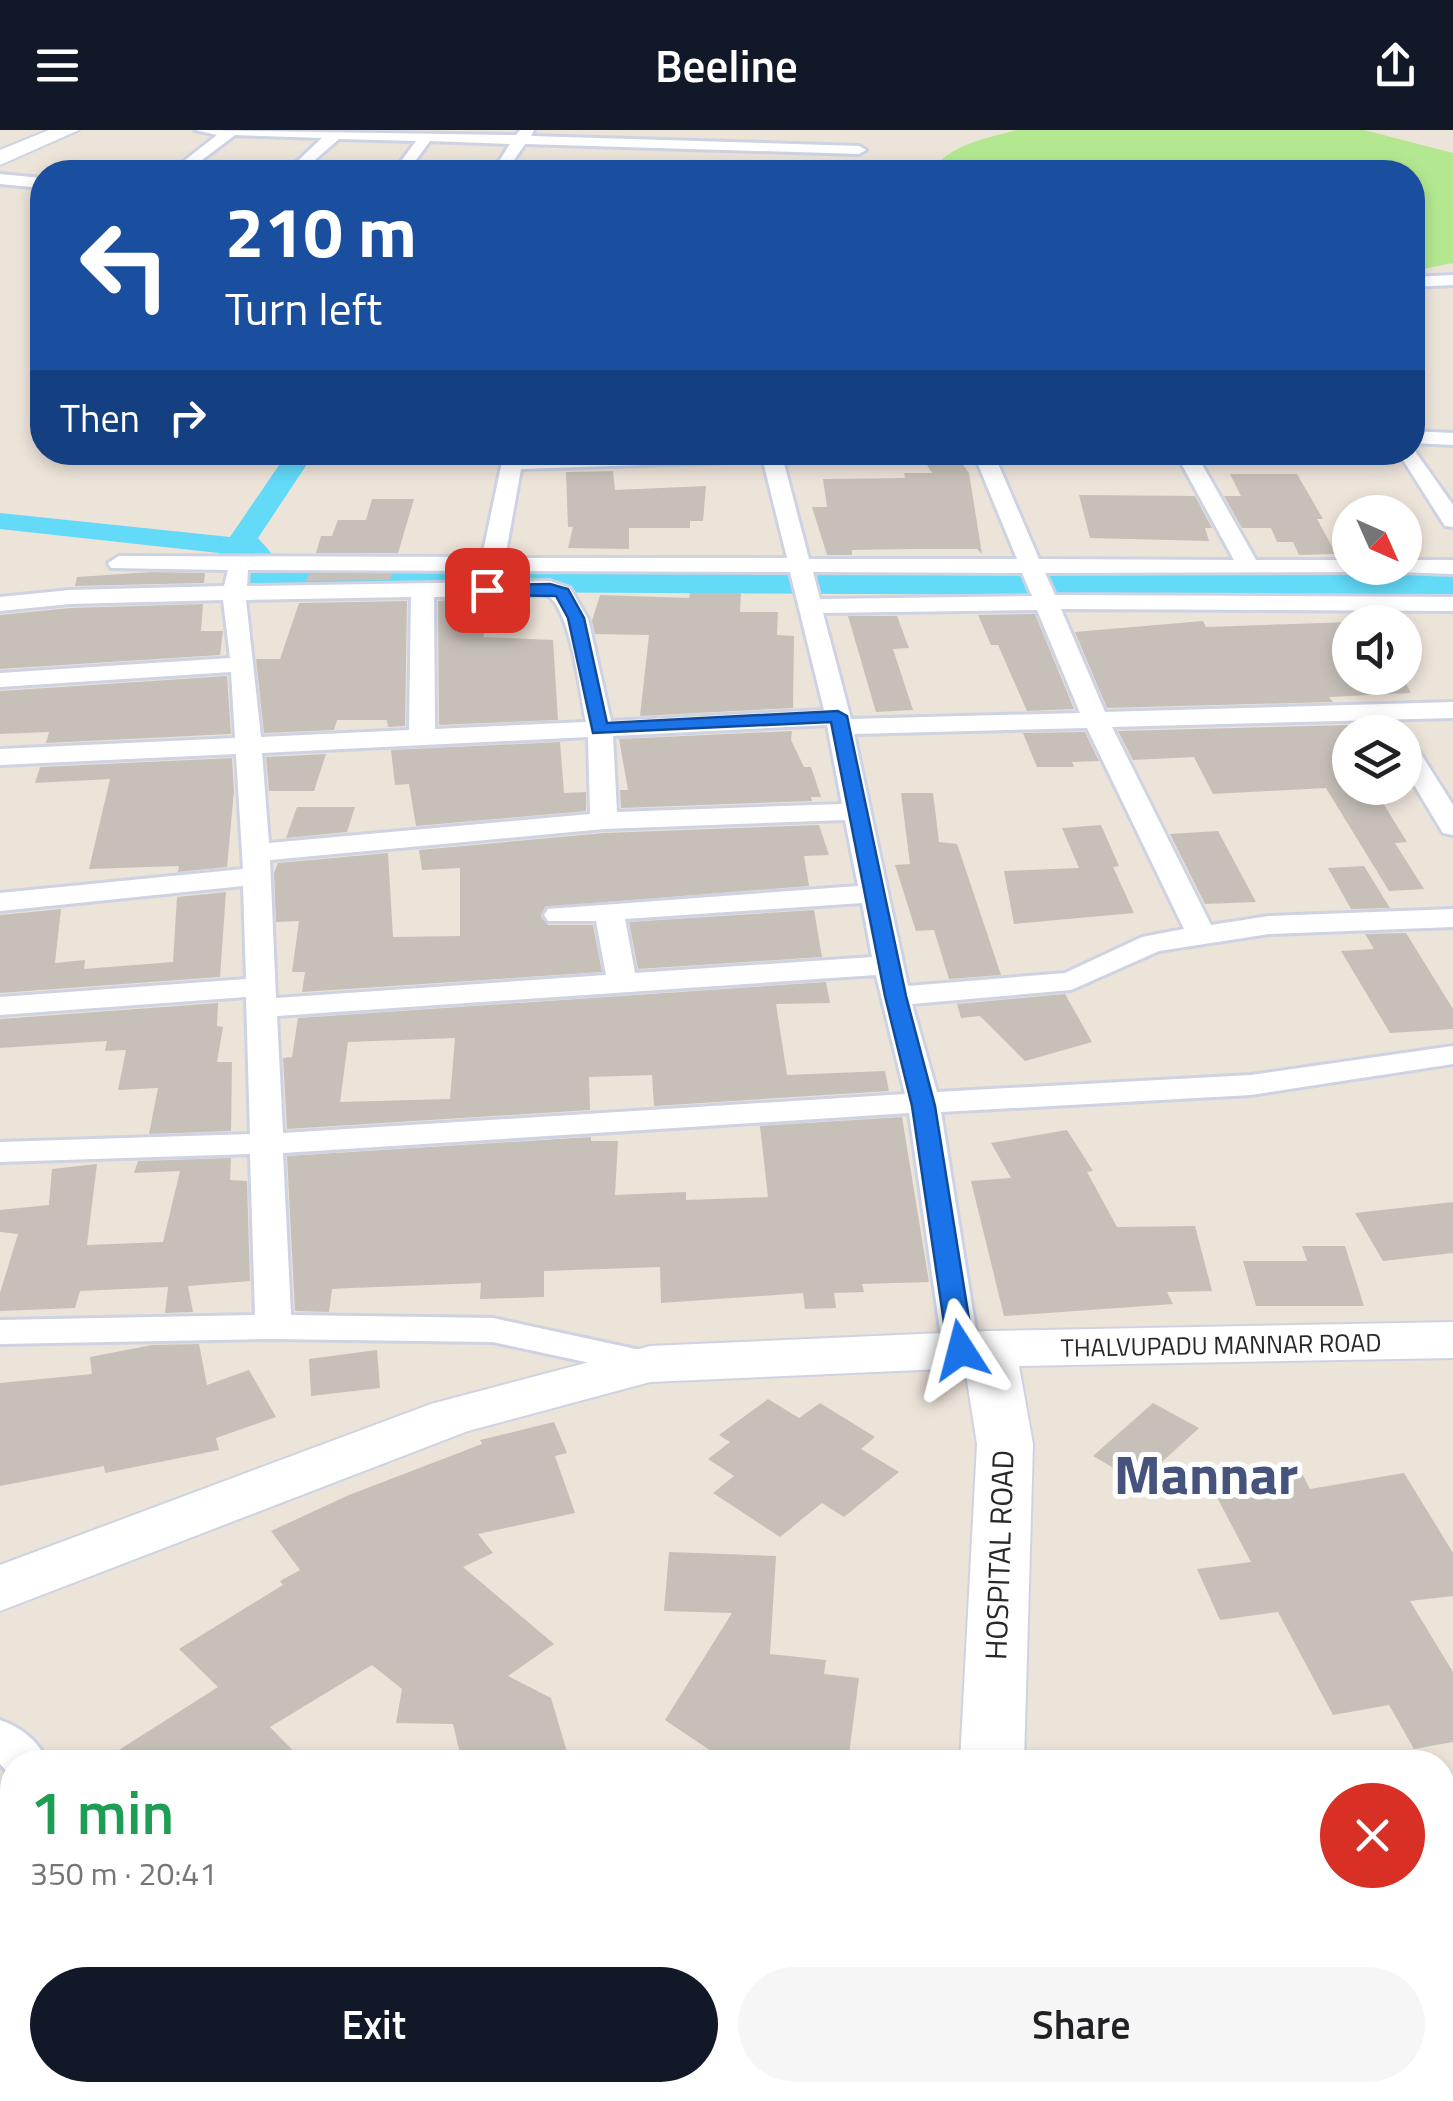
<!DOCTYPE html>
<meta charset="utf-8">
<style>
body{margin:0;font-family:"Titillium Web",sans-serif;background:#f6f6f6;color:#202124;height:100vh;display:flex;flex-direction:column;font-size:38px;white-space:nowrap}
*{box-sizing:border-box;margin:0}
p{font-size:32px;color:#757577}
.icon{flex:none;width:55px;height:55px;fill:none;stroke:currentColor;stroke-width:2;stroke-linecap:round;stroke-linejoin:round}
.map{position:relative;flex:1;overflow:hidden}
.panel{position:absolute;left:0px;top:1620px;width:1455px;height:352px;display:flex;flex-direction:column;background:#fff;border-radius:40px 40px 0 0;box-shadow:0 5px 15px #0003}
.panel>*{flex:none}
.hud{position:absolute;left:30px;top:30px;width:1395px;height:305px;border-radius:40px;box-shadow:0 5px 15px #0003;background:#1a4fa0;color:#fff;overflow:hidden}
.needle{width:65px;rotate:135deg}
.tools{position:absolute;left:1332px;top:365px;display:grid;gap:20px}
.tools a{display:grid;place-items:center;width:90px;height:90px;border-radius:50%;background:#fff;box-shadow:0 5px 15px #0003;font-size:50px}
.pin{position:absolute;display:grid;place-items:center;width:85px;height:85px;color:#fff;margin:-42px;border-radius:20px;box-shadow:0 5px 15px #0006}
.me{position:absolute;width:110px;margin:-55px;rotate:351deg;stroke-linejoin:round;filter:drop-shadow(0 0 8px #0008)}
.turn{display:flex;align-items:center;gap:35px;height:210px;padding:0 30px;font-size:45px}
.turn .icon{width:130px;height:130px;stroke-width:2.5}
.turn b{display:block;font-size:70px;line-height:85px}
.then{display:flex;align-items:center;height:95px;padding:0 30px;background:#0003;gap:20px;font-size:38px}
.round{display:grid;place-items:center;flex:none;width:105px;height:105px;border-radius:52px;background:#f6f6f6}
.overview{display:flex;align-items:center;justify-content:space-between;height:170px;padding:0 30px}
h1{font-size:60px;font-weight:600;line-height:75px;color:#1e9e55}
.primary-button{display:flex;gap:20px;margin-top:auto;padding:20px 30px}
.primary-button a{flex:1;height:115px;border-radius:60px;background:#111827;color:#fff;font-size:40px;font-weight:600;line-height:115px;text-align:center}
.primary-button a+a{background:#f6f6f6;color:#202124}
header{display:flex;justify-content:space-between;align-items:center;height:130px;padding:0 30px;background:#111827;color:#fff;font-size:45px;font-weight:600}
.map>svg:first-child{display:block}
</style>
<header><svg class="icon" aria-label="menu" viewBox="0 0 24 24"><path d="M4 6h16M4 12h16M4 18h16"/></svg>Beeline<svg class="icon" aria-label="share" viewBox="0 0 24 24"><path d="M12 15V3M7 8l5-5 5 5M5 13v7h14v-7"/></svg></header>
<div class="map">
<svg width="1453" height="1971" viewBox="0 0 1453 1971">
<rect width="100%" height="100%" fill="#ece3d9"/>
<path fill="#b4e890" d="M1017,0H1364L1453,23V133L1413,141L1412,42H933C945,15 991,7 1017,0Z"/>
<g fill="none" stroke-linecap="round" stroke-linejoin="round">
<path fill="#62daf8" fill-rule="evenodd" d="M288,322H315L258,408L272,424L267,430C251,434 231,436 219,423L0,399V383L230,407Z"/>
<path fill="#62daf8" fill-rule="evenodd" d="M268,431L1453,437V467L268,461L251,456L244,446L251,436Z"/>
</g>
<path fill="#c7c0b9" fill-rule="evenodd" d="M919,322H954L969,343L982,424L977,419H913L852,420V425H827L812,377H827L823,349L905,348L904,343H932Z
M613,341L615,360L706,356L703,391H690V398H629V419L568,418L573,397H568L566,342Z
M1230,344H1297L1323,389H1317L1336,424L1299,425L1293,412H1277L1271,398H1242L1224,366H1241Z
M1079,365L1195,366L1212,398H1205L1209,411L1090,408Z
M372,369H414L398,423H316L321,406H332L338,390H366Z
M152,442L205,443L204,453L75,456L77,447Z
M309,444H392L390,450L306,451Z
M690,463H741L740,482H778L777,505L794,506L793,578L640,586L649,505L595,504L592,491L600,465L689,468Z
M457,470L454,477L494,478L483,507L553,510L558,590L439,595L438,471Z
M407,471L405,596L388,597L387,590H337L334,600L264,603L256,529H280L299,473Z
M203,474L201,501H223L220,525L0,539V485L70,478Z
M1035,484L1074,579L1027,581L998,515H991L978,485Z
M848,486H897L909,518L893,519L913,580L876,582Z
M1203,491L1206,497L1349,492L1350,548H1403L1411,563L1329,567L1333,572L1107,578L1075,502Z
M227,546L231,604L46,613L49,602L0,604V561Z
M1348,595L1353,602L1350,658H1389L1393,664L1378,665L1407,712L1395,713L1424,759L1389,761L1326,658L1213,664L1194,627L1133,630L1118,601Z
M792,601L791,610L804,637H811L821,667H811L812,671L621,678L620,660H628L619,609Z
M1085,602L1099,631L1072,632L1074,637H1037L1023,603Z
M560,612L564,663L586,662V681L416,696L409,654L395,655L391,620Z
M326,624L314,661H269L266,627Z
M232,628L234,661L227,737L178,742L179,736L89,739L110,649L35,653L40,637Z
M901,663H933L939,712L957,714L1001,845L949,849L934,800L916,801L895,735L910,734Z
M297,677H355L347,702L286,708Z
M819,695L829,725L804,726L809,756L545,777L541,787L548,795H593L602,842L302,862L305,842H292L299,791L276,792L274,743L278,733L388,723L393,807L460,806V738L422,740L419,720L604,703Z
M1101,695L1119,736L1113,737L1134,783L1014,794L1004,741L1079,738L1062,698Z
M1218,701L1256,772L1205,774L1170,704Z
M1364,736L1390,778L1351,779L1328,738Z
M226,762L220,847L0,863V785L61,779L55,833L85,830L84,839L173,832L177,767Z
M814,780L822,827L638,839L629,792Z
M1406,803L1453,879V899L1390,903L1341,821L1374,819L1365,804Z
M826,852L830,873L776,874L787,945L885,941L889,961L654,976L652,945L589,947L590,980L287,999L283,928L292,927L298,888ZM455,908L450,969L340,972L348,912Z
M1065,864L1092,912L1025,931L980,886L961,888L957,874Z
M218,873L217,896L223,897L217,932H232L231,1001L149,1004L158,958L118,960L126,920L105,921L107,911L0,918V889Z
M902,987L929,1152L862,1154L864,1162L834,1163L836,1178L805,1179L803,1163L661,1173L660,1137L544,1141V1167L480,1169L481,1153L351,1158L332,1159L329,1182L295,1181L287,1026L591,1007V1011H618L615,1065L686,1062V1070L768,1067L760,996Z
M1067,1000L1093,1041L1087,1042L1117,1097L1195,1096L1212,1161L1167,1162L1173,1174L1004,1186L971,1051L1011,1048L991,1013Z
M231,1028L230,1050L247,1051L250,1151L188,1156L193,1182L165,1183L168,1157L80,1161L75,1178L0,1181V1163L18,1104L0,1102V1080L49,1075L52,1039L97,1034L87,1115L163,1112L180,1041L134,1043L138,1031Z
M1453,1072V1123L1383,1131L1355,1083Z
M1302,1116H1345L1364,1176H1256L1243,1131H1307Z
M199,1214L207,1255L249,1240L276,1287L216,1308L219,1320L105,1343L104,1336L0,1356V1253L92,1244L90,1227L152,1215Z
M377,1220L380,1258L311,1266L309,1229Z
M768,1269L799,1288L820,1273L875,1307L861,1319L899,1342L844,1387L822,1373L780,1407L713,1363L734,1346L708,1329L730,1312L719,1305Z
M1153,1273L1199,1298L1139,1353L1093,1326Z
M554,1292L567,1323L555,1326L575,1383L478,1404L493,1423L463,1437L554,1514L508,1546L551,1568L570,1632H462L453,1594L396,1593L402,1559L372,1535L270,1597L304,1632H100L218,1557L179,1519L283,1455L280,1451L300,1440L271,1401L349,1365L482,1314L480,1310Z
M1300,1340L1310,1359L1404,1343L1453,1423V1466L1410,1471L1453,1542V1612L1414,1619L1389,1575L1333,1585L1278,1482L1220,1490L1197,1439L1251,1432L1210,1354Z
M669,1422L776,1426L770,1524L826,1530L824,1544L859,1548L848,1632H802L714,1623L665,1590L732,1483L664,1481Z"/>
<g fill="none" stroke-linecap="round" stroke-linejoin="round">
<defs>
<path id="street" d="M195,0L516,5L520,0H534L531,6L859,16L866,20L859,24L525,14L506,42H492L510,14L430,11L407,42H393L416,11L339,9L301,42H286L322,8L235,5L186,42H170L217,5Z
M0,44L42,48V58L0,54Z
M1453,145V155L1412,157V147Z
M1412,301L1453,303V315L1412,313Z
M1412,317L1453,375V397L1445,396L1398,322H1412Z
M504,322H524L523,326L781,322L809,429H1017L973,322H993L1039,429L1234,430L1175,322H1195L1256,430H1350V438H1361L1358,442L1045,443L1055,465L1453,467V481L1061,479L1105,582L1453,572V588L1112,597L1211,795L1269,786L1453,779V797L1269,804L1159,821L1071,860L912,874L937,962L1251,945L1453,916V934L1251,965L941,982L979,1220L974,1229L961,1232L948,1229L943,1220L909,983L283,1023L291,1185L493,1188L663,1225L669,1234L663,1243L650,1246L493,1212L273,1209L0,1214V1190L255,1185L250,1024L0,1032V1012L250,1004L246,867L0,885V867L246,849L243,756L0,781V763L243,739L236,624L0,635V619L235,608L231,542L0,557V543L230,528L223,470L70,474L0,481V467L70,460L224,456L228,440L111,438L108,433L119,426L482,427ZM763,331L787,428H505L521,339ZM248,440L790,442L824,580L611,591L588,489L570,458L550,451L247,456ZM813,442L1022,443L1032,466L820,469ZM547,465C571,479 580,563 586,592L435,599L434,467ZM411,467L409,600L261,607L246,470ZM1037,480L1080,583L851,589L823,483ZM827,595L842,674L617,682L613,606ZM1087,598L1184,799L1142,807L1065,843L908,856L854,604ZM588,607L590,684L269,713L262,623ZM845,690L858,756L548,779L544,785L548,791H596L606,845L276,868L270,730L604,699ZM862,773L872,827L635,843L625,789ZM876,845L905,964L283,1003L277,886Z
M1405,430H1453V444L1397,442L1394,438H1405Z
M1405,610L1414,613L1453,675V705L1443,703L1405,640Z
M0,1590C21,1597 39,1612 48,1632H12L10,1645L0,1634Z
M182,1960H239L234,1971H177Z
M364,1960H422L427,1971H369Z"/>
<path id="secondary" d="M49,0H79L0,35V20Z
M1453,1192V1228L1019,1236L1033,1314L1024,1632H960L977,1314L965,1238L650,1252L468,1301L0,1481V1435L431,1274L650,1216L989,1201Z
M935,1960H1009V1971H935Z"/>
</defs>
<use href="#street" stroke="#ced3e3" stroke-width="6"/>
<use href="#secondary" stroke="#ced3e3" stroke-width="4"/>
<use href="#street" fill="#fff" fill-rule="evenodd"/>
<use href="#secondary" fill="#fff" fill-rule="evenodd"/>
</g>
<path fill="#1a73e8" stroke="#114b97" stroke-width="2.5" d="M550,454L568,459L584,488L607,593L838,581L847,586L906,866L935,976L974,1220L970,1227L961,1229L948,1220L912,976L885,866L831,592L593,603L568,488L556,466L487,465L479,460L487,455Z"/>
<g text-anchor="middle" stroke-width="10" stroke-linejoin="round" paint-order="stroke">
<g font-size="25" fill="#282828" stroke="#fff">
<text transform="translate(1221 1215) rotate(-1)" y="9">THALVUPADU MANNAR ROAD</text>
</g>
<g font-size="30" fill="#282828" stroke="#fff">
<text transform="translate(1000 1425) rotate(-88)" y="10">HOSPITAL ROAD</text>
</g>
<g font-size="55" font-weight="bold" fill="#45537d" stroke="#fff">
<text x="1206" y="1364">Mannar</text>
</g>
</g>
</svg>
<div class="tools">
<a><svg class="needle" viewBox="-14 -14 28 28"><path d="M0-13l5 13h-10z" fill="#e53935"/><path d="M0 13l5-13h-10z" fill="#757577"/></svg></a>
<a><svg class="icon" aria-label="sound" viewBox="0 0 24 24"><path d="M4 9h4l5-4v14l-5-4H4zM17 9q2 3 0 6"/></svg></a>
<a><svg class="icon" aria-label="layers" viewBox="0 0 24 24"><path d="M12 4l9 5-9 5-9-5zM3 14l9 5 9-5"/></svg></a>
</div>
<div class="pin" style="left:487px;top:460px;background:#d93025"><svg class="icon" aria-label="arrive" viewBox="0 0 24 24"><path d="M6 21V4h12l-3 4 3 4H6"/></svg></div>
<svg class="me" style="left:961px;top:1220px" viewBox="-20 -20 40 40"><path d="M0-17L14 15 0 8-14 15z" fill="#1a73e8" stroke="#fff" stroke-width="4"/></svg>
<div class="hud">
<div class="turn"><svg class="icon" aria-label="left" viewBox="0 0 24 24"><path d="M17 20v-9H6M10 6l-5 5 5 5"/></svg><div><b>210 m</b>Turn left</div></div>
<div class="then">Then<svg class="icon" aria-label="right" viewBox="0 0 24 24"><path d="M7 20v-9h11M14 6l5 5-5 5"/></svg></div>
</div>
<section class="panel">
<div class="overview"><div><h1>1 min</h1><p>350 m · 20:41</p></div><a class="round" style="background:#d93025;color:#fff"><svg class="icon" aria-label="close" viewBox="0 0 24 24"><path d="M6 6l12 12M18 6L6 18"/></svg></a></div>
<div class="primary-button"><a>Exit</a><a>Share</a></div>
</section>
</div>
